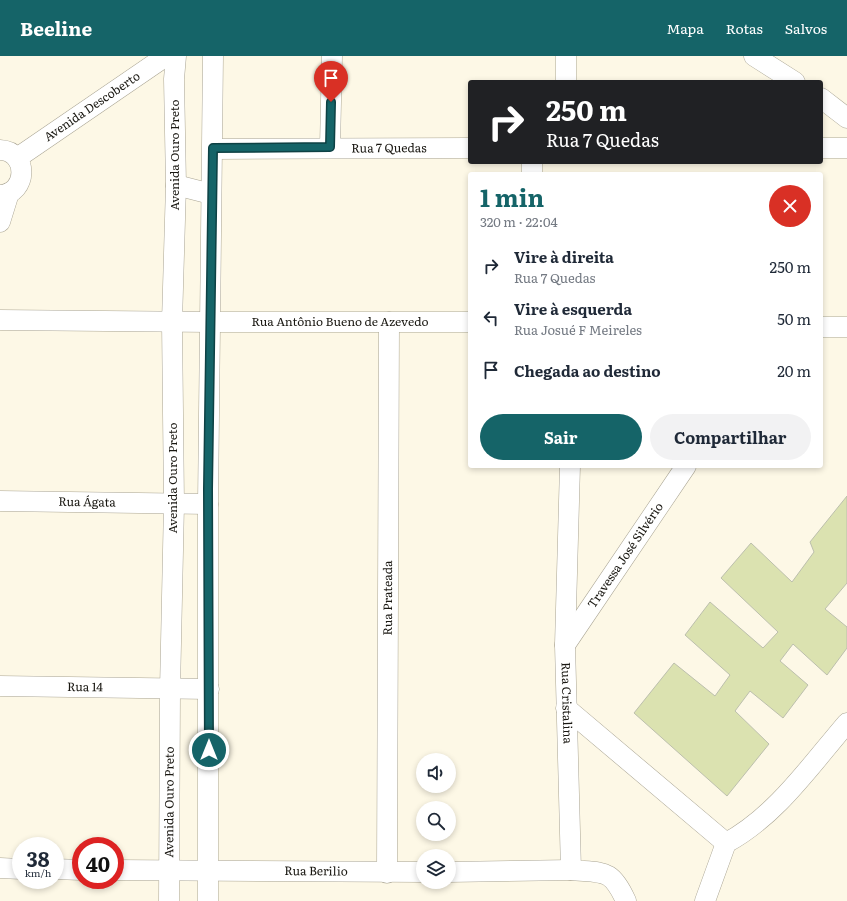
<!DOCTYPE html>
<html lang="pt">
<meta charset="utf-8">
<style>
body{margin:0;font-family:Literata,serif;background:#f2f2f3;color:#1f2937;height:100vh;display:flex;flex-direction:column;font-size:15px;white-space:nowrap}
*{box-sizing:border-box;margin:0}
p{font-size:13px;color:#747a83}
.icon{flex:none;width:22px;height:22px;fill:none;stroke:currentColor;stroke-width:2;stroke-linecap:round;stroke-linejoin:round}
.map{position:relative;flex:1;overflow:hidden}
.sheet{position:absolute;left:468px;top:116px;width:355px;height:296px;display:flex;flex-direction:column;background:#fff;border-radius:4px;box-shadow:0 2px 6px #0003}
.sheet>*{flex:none}
.top-card{position:absolute;left:468px;top:24px;width:355px;height:84px;border-radius:4px;box-shadow:0 2px 6px #0003;background:#202124;color:#fff;overflow:hidden}
.buttons{position:absolute;left:416px;top:697px;display:grid;gap:8px}
.buttons a{display:grid;place-items:center;width:40px;height:40px;border-radius:50%;background:#fff;box-shadow:0 2px 6px #0003;font-size:20px}
.speed{position:absolute;left:12px;top:781px;display:flex;gap:8px;font-size:20px;font-weight:700;text-align:center}
.speed>*{display:grid;place-content:center;width:52px;height:52px;border-radius:50%;background:#fff;box-shadow:0 2px 6px #0003;line-height:1}
.speed small{font-size:10px;font-weight:400}
.speed .limit{border:6px solid #d22;background:#fff;color:#111}
.pin{position:absolute;display:grid;place-items:center;width:34px;height:34px;color:#fff;margin:-41px -17px;border-radius:50% 50% 50% 0;rotate:-45deg;box-shadow:0 0 4px #0007}
.pin .icon{rotate:45deg}
.me{position:absolute;width:44px;margin:-22px;rotate:0deg;stroke-linejoin:round;filter:drop-shadow(0 0 3px #0008)}
.turn{display:flex;align-items:center;gap:14px;height:84px;padding:0 12px;font-size:18px}
.turn .icon{width:52px;height:52px;stroke-width:2.5}
.turn b{display:block;font-size:28px;line-height:34px}
.round{display:grid;place-items:center;flex:none;width:42px;height:42px;border-radius:21px;background:#f2f2f3}
.summary{display:flex;align-items:center;justify-content:space-between;height:68px;padding:0 12px}
h1{font-size:24px;font-weight:700;line-height:30px;color:#156468}
.primary-button{display:flex;gap:8px;margin-top:auto;padding:8px 12px}
.primary-button a{flex:1;height:46px;border-radius:24px;background:#156468;color:#fff;font-size:16px;font-weight:700;line-height:46px;text-align:center}
.primary-button a+a{background:#f2f2f3;color:#1f2937}
ul{padding:0;list-style:none}
li{display:flex;align-items:center;gap:12px;height:52px;padding:0 12px}
li div{flex:1}
li b{display:block;font-size:15px}
li em{font-style:normal}
header{display:flex;align-items:center;gap:24px;box-sizing:border-box;height:56px;padding:0 20px;background:#156468;color:#fff}
header strong{font-size:19px}
nav{display:flex;gap:22px;margin-inline-start:auto;font-size:14px}
.map>svg:first-child{display:block}
</style>
<header>
<strong>Beeline</strong>
<nav><a>Mapa</a><a>Rotas</a><a>Salvos</a></nav>
</header>
<div class="map">
<svg width="847" height="845" viewBox="0 0 847 845">
<rect width="100%" height="100%" fill="#fdf8e6"/>
<path fill="#dbe2b0" stroke="#bcbfad" d="M847,440V527L825,553L847,571V592L827,619L793,588L780,605L808,629L783,662L750,635L735,655L769,688L727,740L634,657L674,607L715,640L730,619L685,579L710,546L763,592L778,576L721,522L751,487L792,526L814,496L810,486Z"/>
<g fill="none" stroke-linecap="round" stroke-linejoin="round">
<defs>
<g id="minor">
<path d="M754,0L795,26"/>
<path d="M566,26V0"/>
<path d="M821,42L847,62"/>
<path d="M330,91L332,0"/>
<path d="M821,92H847"/>
<path id="s1" d="M213,93L470,92"/>
<path d="M0,94C29,95 28,138 0,139"/>
<path id="s2" d="M17,102L166,0"/>
<path d="M532,118V106"/>
<path d="M176,129L211,138"/>
<path d="M0,166L9,137"/>
<path id="s3" d="M0,264L210,266H470"/>
<path d="M821,271H847"/>
<path id="s4" d="M570,410L565,589L571,814C604,817 611,812 626,845"/>
<path id="s5" d="M0,445L208,448"/>
<path id="s6" d="M565,589L686,410"/>
<path id="s7" d="M0,630L209,633"/>
<path d="M566,652L726,787"/>
<path d="M0,812L21,813"/>
<path d="M55,813L81,814"/>
<path id="s8" d="M115,814L423,816"/>
<path d="M449,816L571,814"/>
<path id="s9" d="M387,817L389,266"/>
<path id="s10" d="M169,845L170,634L174,448L172,266L176,129L174,23L176,0"/>
<path d="M208,845V448L213,0"/>
<path d="M705,845L726,787C776,760 810,710 847,667"/>
</g>
</defs>
<use href="#minor" stroke="#aaa594" stroke-width="21"/>
<use href="#minor" stroke="#fff" stroke-width="20"/>
</g>
<g fill="none" stroke-linecap="round" stroke-linejoin="round">
<defs>
<path id="route" d="M209,694L208,433L213,92L330,91L331,46"/>
</defs>
<use href="#route" stroke="#0e4144" stroke-width="10"/>
<use href="#route" stroke="#156468" stroke-width="7"/>
</g>
<g text-anchor="middle" stroke-width="4" stroke-linejoin="round" paint-order="stroke">
<g font-size="12" fill="#1a1812" stroke="#fff">
<text dy="4" stroke="none"><textPath href="#s2" startOffset="91">Avenida Descoberto</textPath></text>
<text dy="4" stroke="none"><textPath href="#s1" startOffset="176">Rua 7 Quedas</textPath></text>
<text transform="translate(175 99) rotate(-90)" y="4">Avenida Ouro Preto</text>
<text dy="4" stroke="none"><textPath href="#s3" startOffset="340">Rua Antônio Bueno de Azevedo</textPath></text>
<text transform="translate(173 422) rotate(-90)" y="4">Avenida Ouro Preto</text>
<text dy="4" stroke="none"><textPath href="#s5" startOffset="87">Rua Ágata</textPath></text>
<text dy="4" stroke="none"><textPath href="#s6" startOffset="108">Travessa José Silvério</textPath></text>
<text dy="4" stroke="none"><textPath href="#s9" startOffset="275">Rua Prateada</textPath></text>
<text dy="4" stroke="none"><textPath href="#s7" startOffset="85">Rua 14</textPath></text>
<text dy="4" stroke="none"><textPath href="#s4" startOffset="237">Rua Cristalina</textPath></text>
<text dy="4" stroke="none"><textPath href="#s10" startOffset="99">Avenida Ouro Preto</textPath></text>
<text dy="4" stroke="none"><textPath href="#s8" startOffset="201">Rua Berilio</textPath></text>
</g>
</g>
</svg>
<div class="buttons">
<a><svg class="icon" aria-label="sound" viewBox="0 0 24 24"><path d="M4 9h4l5-4v14l-5-4H4zM17 9q2 3 0 6"/></svg></a>
<a><svg class="icon" aria-label="search" viewBox="0 0 24 24"><circle cx="10" cy="10" r="6"/><path d="M15 15l6 6"/></svg></a>
<a><svg class="icon" aria-label="layers" viewBox="0 0 24 24"><path d="M12 4l9 5-9 5-9-5zM3 14l9 5 9-5"/></svg></a>
</div>
<div class="speed"><div>38<small>km/h</small></div><div class="limit">40</div></div>
<div class="pin" style="left:331px;top:46px;background:#d93025"><svg class="icon" aria-label="arrive" viewBox="0 0 24 24"><path d="M6 21V4h12l-3 4 3 4H6"/></svg></div>
<svg class="me" style="left:209px;top:694px" viewBox="-20 -20 40 40"><circle r="17" fill="#156468" stroke="#fff" stroke-width="3"/><path d="M0-11L8 9 0 5-8 9z" fill="#fff"/></svg>
<div class="top-card">
<div class="turn"><svg class="icon" aria-label="right" viewBox="0 0 24 24"><path d="M7 20v-9h11M14 6l5 5-5 5"/></svg><div><b>250 m</b>Rua 7 Quedas</div></div>
</div>
<section class="sheet">
<div class="summary"><div><h1>1 min</h1><p>320 m · 22:04</p></div><a class="round" style="background:#d93025;color:#fff"><svg class="icon" aria-label="close" viewBox="0 0 24 24"><path d="M6 6l12 12M18 6L6 18"/></svg></a></div>
<ul>
<li><svg class="icon" aria-label="right" viewBox="0 0 24 24"><path d="M7 20v-9h11M14 6l5 5-5 5"/></svg><div><b>Vire à direita</b><p>Rua 7 Quedas</p></div><em>250 m</em></li>
<li><svg class="icon" aria-label="left" viewBox="0 0 24 24"><path d="M17 20v-9H6M10 6l-5 5 5 5"/></svg><div><b>Vire à esquerda</b><p>Rua Josué F Meireles</p></div><em>50 m</em></li>
<li><svg class="icon" aria-label="arrive" viewBox="0 0 24 24"><path d="M6 21V4h12l-3 4 3 4H6"/></svg><div><b>Chegada ao destino</b></div><em>20 m</em></li>
</ul>
<div class="primary-button"><a>Sair</a><a>Compartilhar</a></div>
</section>
</div>
